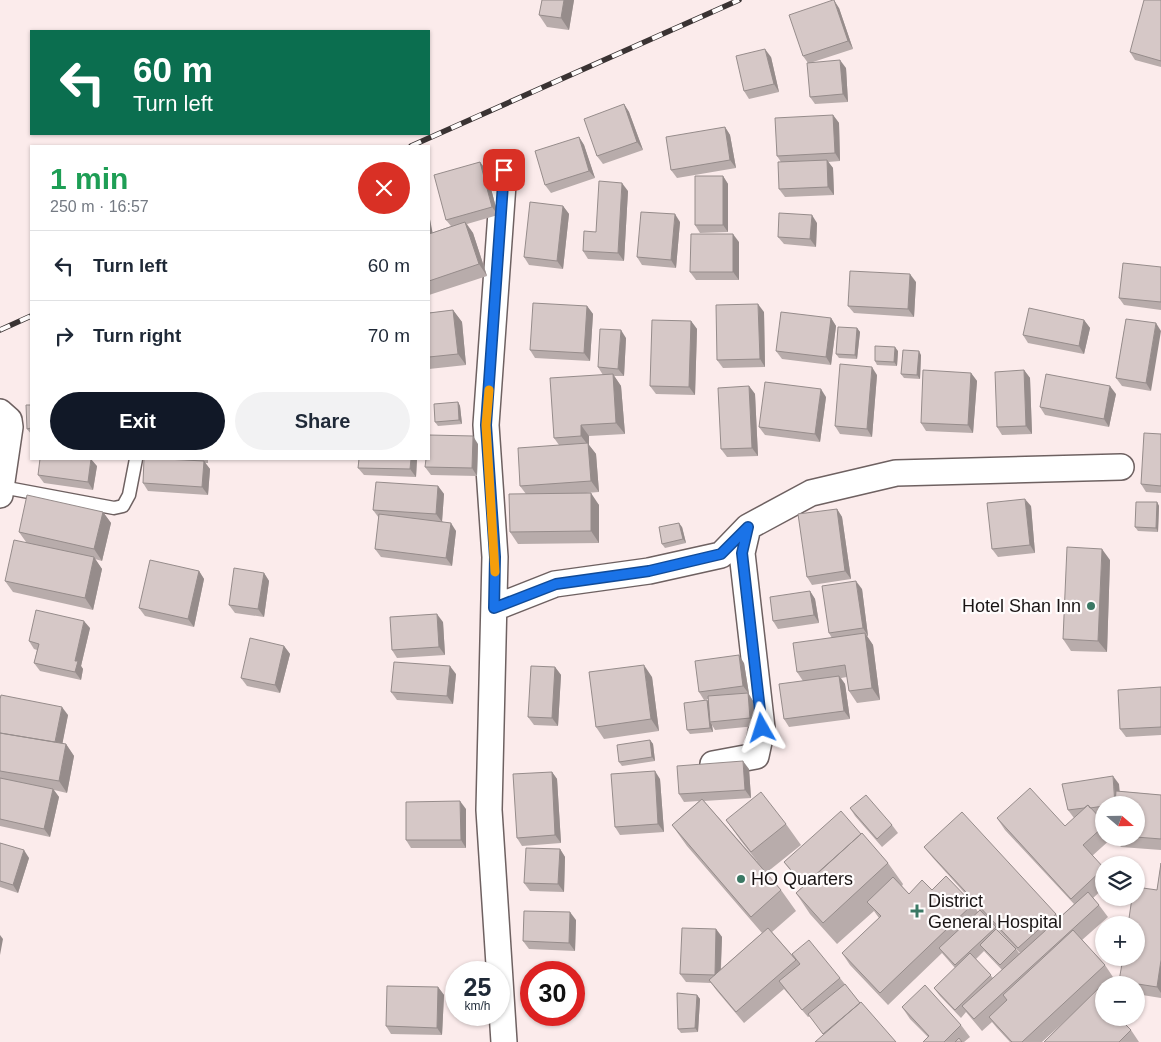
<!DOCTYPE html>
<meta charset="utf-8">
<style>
body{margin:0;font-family:Arial,sans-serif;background:#f2f2f3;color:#1f2937;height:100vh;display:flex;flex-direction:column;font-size:19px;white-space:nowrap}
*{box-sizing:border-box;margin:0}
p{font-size:16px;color:#747a83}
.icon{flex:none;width:28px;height:28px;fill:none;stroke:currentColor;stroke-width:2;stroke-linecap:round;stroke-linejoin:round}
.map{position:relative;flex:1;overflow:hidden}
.drawer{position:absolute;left:30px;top:145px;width:400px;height:315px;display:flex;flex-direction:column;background:#fff;border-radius:0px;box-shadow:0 1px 4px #0004}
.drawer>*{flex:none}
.top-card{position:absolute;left:30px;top:30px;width:400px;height:105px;border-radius:0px;box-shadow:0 1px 4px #0004;background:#0b6e4f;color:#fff;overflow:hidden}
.needle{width:32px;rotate:110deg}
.controls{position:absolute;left:1095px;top:796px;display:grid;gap:10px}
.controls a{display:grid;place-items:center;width:50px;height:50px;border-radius:50%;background:#fff;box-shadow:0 1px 4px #0004;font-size:25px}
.speed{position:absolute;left:445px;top:961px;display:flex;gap:10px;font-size:25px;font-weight:700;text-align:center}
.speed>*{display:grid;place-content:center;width:65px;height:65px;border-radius:50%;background:#fff;box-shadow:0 1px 4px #0004;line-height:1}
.speed small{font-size:12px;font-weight:400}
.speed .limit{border:8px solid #d22;background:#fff;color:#111}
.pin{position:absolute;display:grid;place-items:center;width:42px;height:42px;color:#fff;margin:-21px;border-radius:10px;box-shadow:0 2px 8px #0006}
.me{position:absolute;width:55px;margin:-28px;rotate:354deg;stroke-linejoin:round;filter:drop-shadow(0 0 4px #0008)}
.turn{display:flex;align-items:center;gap:18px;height:105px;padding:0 20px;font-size:22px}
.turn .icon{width:65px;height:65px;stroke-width:2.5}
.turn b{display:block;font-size:35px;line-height:42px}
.round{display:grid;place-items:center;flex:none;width:52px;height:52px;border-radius:26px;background:#f2f2f3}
.overview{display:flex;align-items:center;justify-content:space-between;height:85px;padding:0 20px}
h1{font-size:30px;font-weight:700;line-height:38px;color:#1e9e55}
.action{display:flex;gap:10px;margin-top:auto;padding:10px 20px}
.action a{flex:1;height:58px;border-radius:30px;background:#111827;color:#fff;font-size:20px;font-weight:700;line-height:58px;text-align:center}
.action a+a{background:#f2f2f3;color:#1f2937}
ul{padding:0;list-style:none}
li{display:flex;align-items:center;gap:15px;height:70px;padding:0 20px;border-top:1px solid #e0e1e3}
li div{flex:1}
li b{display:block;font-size:19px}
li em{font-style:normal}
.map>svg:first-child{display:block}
</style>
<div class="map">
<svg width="1161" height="1042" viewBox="0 0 1161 1042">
<rect width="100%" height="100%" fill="#fbebeb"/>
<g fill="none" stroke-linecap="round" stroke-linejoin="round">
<defs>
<path id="lane" d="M2,487L114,508L123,506L129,495L136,459"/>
<path id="street" d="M0,412L9,420L10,427L0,495
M494,608L555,584L649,571L721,555L748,527L811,493L896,473L1121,467
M713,764L756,756L762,728L742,553L748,527
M504,1042L489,810L495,557L486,425L504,170"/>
</defs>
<use href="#lane" stroke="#6e6161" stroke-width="15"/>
<use href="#street" stroke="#6e6161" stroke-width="28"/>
<use href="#lane" stroke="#fff" stroke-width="12"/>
<use href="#street" stroke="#fff" stroke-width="25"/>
<defs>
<path id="rail" d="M411,146L739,0
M0,330L31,316"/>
</defs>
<use href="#rail" stroke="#3a3333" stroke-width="5.5"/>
<use href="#rail" stroke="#fffcfc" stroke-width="4" stroke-dasharray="11" stroke-linecap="butt"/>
</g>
<path fill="#b8acab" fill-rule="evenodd" d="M542,0H574L569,30L547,27L539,15Z
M1161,0V67L1135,60L1130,52Z
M839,8L853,49L813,62L846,68L848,102L815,104L810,97L808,63L803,56Z
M771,57L779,92L749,99L744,91Z
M624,104L629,112L643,150L603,164L597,156Z
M833,115L839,123L840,161L828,162L833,168L834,195L785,197L779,189L781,162L777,156Z
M725,127L730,135L736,168L677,178L671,170Z
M579,137L584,145L595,178L551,193L545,185Z
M480,162L486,170L498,215L467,224L473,233L487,276L429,295V214L432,233L451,226L446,220Z
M723,176L728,184V232L700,233L695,225Z
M628,191L624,261L588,259L583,251Z
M563,206L569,214L563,269L529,265L524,257Z
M680,222L676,268L642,265L637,257Z
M817,223L816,247L784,244L778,237Z
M739,242V280H696L690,272Z
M1161,267V310L1124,305L1119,298Z
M916,282L914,317L854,313L848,306Z
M587,306L593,314L590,361L535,358L530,350Z
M453,310L462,322L466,365L429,369V313Z
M764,312L765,367L723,368L717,360Z
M831,318L836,326L831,365L782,359L776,351Z
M1126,319L1151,391L1122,386L1116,378Z
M1084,320L1090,328L1084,354L1028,343L1023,335Z
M691,321L697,329L695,395L656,394L650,386Z
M857,328L860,332L857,359L839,358L836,354Z
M626,338L624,376H614L621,386L625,434L589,436V445L596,454L599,492L586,493L599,505V543L518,544L510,532L526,494L520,486L559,445L554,438L603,375L598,367Z
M898,351L897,366L877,365L875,361Z
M921,355L920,379L904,378L901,374Z
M1024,370L1030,378L1032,434L1002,435L997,427Z
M971,373L977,381L973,433L926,431L921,423Z
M877,375L872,437L840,434L835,426Z
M749,386L755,394L758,456L727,457L721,449Z
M1116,394L1109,427L1045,415L1040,407Z
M826,397L820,442L765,435L759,427Z
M458,402L460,406L462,424L438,426L435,422Z
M31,405V434L27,429Z
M1161,434V493L1146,492L1141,484Z
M478,444L477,476L431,475L425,467Z
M176,459H208V463H205L210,469L208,495L148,491L143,483Z
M359,459H417L416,477L364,475L358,468Z
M97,466L93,490L44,483L38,475Z
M438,486L444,494L442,521L456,531L452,566L381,557L375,549L379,518L373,510Z
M1157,502L1159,506L1158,532L1138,531L1135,527Z
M1031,506L1035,553L998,557L992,549Z
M837,509L842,517L851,579L812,585L807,577Z
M103,512L111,523L102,561L95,559L102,569L93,610L13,592L5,581L26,542L19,532Z
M682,527L686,543L665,548L662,544Z
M1110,560L1107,652L1071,651L1063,639Z
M199,571L204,579L194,627L145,616L139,608Z
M264,573L269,581L264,617L235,613L229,605Z
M862,589L868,636H867L873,645L880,700L857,703L849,691L847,677L841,678L845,684L850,719L789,727L784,719L803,681L797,672L832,638L829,633Z
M810,591L815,599L819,623L778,629L773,621Z
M443,622L445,655L397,658L392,650Z
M90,628L81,666L83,669L81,680L40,671L34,663L37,650L34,649L29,641Z
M284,646L290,654L280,693L247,686L241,678Z
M744,663L749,694L753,701L756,726L715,730L712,725L713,732L690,734L687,730L707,700L708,702V699L704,700L699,692Z
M555,667L561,675L558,726L534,725L528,717Z
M456,674L453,704L397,700L391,692Z
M652,677L659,731L604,739L596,727Z
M1161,687V735L1126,737L1120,729Z
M0,699L68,715L62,744H66L74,756L67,793L54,790L59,797L50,837L0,826Z
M650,740L653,744L655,761L622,766L619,762Z
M749,769L751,798L704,801L757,861L741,841L726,820L786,824L801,845L766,873L781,890L796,911L772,932L792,955L840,978L860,1003L824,1035L810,1016L808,1017L784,989L744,1023L717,991L711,983L686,982L680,974L716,929L722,937L721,969L762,933L687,846L672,825L699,801L684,802L679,794Z
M552,772L557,779L561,843L522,846L517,838Z
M660,779L664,832L620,835L615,827Z
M1119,784V791L1161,795V850L1121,847L1114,838H1136V805H1104V815H1097L1104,822V838H1112L1092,856L1104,868V888L1093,898L1099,905L1108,917L1082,940L1105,965L1113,977L1108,981L1104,1018H1129L1124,1023L1131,1030L1139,1042H1044L1075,1012L1042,1042H1010L997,1028L992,1022L982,1031L966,1012L961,1018L940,996L934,988L955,968L942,953L888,1005L850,965L842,953L879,918L874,911L837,944L810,914L796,893L804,886L790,870L784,862L861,834L888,863L903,884L902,886L909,894L932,890L973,904L978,912L980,910L933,858L924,847L1056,914L1059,918L1074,904L1005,830L997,818L1065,826L1074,818L1068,810ZM992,923L1020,953H1019L1016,949L999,931ZM984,951L1002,970L993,978L976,959Z
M850,808L892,825L898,833L882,847L855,816Z
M466,809V848H411L406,840Z
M0,843L29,858L18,893L0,887Z
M560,849L565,857L564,892L530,891L524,883Z
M1161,863V998L1136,994V985H1122L1119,981L1157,890Z
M576,920L575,951L529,949L523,941Z
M438,987L444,995L442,1035L391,1034L386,1026Z
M697,995L700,999L698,1032L681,1033L678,1029Z
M902,1007L961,1025L970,1037L964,1042H923L928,1037L910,1019Z"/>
<path fill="#968c8b" d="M564,0H574L569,30L561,18Z
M834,0L839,8L853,49L848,41Z
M765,49L771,57L779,92L774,84Z
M840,60L846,68L848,102L843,94Z
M624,104L629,112L643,150L637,142Z
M833,115L839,123L840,161L835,153Z
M725,127L730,135L736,168L730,160Z
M579,137L584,145L595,178L589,171Z
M827,160L833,168L834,195L828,187Z
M480,162L486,170L498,215L492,207Z
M723,176L728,184V232L723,225Z
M622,183L628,191L624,261L618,253Z
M563,206L569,214L563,269L557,261Z
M429,214L434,240L429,233Z
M675,214L680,222L676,268L671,260Z
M812,215L817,223L816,247L810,239Z
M465,222L473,233L487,276L479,264Z
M733,234L739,242V280L733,272Z
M910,274L916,282L914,317L908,309Z
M758,304L764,312L765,367L760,359Z
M587,306L593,314L590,361L584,353Z
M453,310L462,322L466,365L458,354Z
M831,318L836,326L831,365L826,357Z
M1084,320L1090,328L1084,354L1079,346Z
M691,321L697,329L695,395L689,387Z
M1156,323L1161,331L1151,391L1146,383Z
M857,328L860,332L857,359L855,355Z
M621,330L626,338L624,376L618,369Z
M895,347L898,351L897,366L894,362Z
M919,351L921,355L920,379L917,375Z
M872,367L877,375L872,437L867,429Z
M1024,370L1030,378L1032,434L1026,426Z
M971,373L977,381L973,433L968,425Z
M613,374L621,386L625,434L616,423Z
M749,386L755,394L758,456L752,448Z
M1110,386L1116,394L1109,427L1104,419Z
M821,389L826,397L820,442L815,434Z
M458,402L460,406L462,424L459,420Z
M581,425L589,436V445L596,454L599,492L591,481L588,445L581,436Z
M473,436L478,444L477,476L472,468Z
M91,459L97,466L93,490L88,482Z
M411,459H417L416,477L410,469Z
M204,461L210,469L208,495L202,487Z
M438,486L444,494L442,522L436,514Z
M591,493L599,505V543L591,531Z
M1025,499L1031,506L1035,553L1030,545Z
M1157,502L1159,506L1158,532L1156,528Z
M837,509L842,517L851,579L845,571Z
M103,512L111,523L102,561L94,549Z
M451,523L456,531L452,566L446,558Z
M679,523L682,527L686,543L683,539Z
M1102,549L1110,560L1107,652L1098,641Z
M94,557L102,569L93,610L85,598Z
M199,571L204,579L194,627L188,619Z
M264,573L269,581L264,617L258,609Z
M856,581L862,589L868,636L863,628Z
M810,591L815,599L819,623L814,615Z
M437,614L443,622L445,655L439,647Z
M84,621L90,628L81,666L83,669L81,680L75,672V661Z
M865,633L873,645L880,700L872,688Z
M284,646L290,654L280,693L275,685Z
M739,655L744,663L749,694L743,686Z
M644,665L652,677L659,731L651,719Z
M450,666L456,674L453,704L447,696Z
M555,667L561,675L558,726L552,718Z
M839,676L845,684L850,719L844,711Z
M748,693L753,701L756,726L750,718Z
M707,700L710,704V722L712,725L713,732L710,728Z
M62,707L68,715L61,751L55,743Z
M650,740L653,744L655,761L652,757Z
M66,744L74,756L67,793L59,781Z
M743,761L749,769L751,798L745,790Z
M655,771L660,779L664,832L658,824Z
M552,772L557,779L561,843L555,835Z
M1113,776L1119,784L1121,805H1116Z
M53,789L59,797L50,837L44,829Z
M460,801L466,809V848L461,840Z
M560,849L565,857L564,892L558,884Z
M24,850L29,858L18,893L13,885Z
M570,912L576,920L575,951L569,943Z
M716,929L722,937L720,983L715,975Z
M0,935L3,939L0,955Z
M1161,960V993L1157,987Z
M438,987L444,995L442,1035L437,1028Z
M697,995L700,999L698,1032L695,1028Z"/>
<path fill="#d6c8c7" stroke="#968c8b" d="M542,0H564L561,18L539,15Z
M833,0H834L848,41L803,56L789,15Z
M1144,0H1161V61L1130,52Z
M765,49L774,84L744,91L736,56Z
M840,60L843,94L810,97L807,63Z
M624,104L637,142L597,156L584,119Z
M833,115L835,153L777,156L775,118Z
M725,127L730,160L671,170L666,137Z
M579,137L589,171L545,185L535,151Z
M827,160L828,187L779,189L778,162Z
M480,162L492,207L446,220L434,175Z
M695,176H723V225H695Z
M599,181L622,183L618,253L583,251L584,231L596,232Z
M530,202L563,206L557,261L524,257Z
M641,212L675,214L671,260L637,257Z
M779,213L812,215L810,239L778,237Z
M465,222L479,264L429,281V234Z
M691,234H733V272H690Z
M1123,263L1161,267V302L1119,298Z
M850,271L910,274L908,309L848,306Z
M533,303L587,306L584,353L530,350Z
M758,304L760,359L717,360L716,305Z
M1029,308L1084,320L1079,346L1023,335Z
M453,310L458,354L429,357V313Z
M781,312L831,318L826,357L776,351Z
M1126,319L1156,323L1146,383L1116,378Z
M652,320L691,321L689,387L650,386Z
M838,327L857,328L855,355L836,354Z
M600,329L621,330L618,369L598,367Z
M875,346L895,347L894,362L875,361Z
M903,350L919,351L917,375L901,374Z
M840,364L872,367L867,429L835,426Z
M923,370L971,373L968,425L921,423Z
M1024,370L1026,426L997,427L995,372Z
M613,374L616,423L581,425V436L554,438L550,378Z
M1046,374L1110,386L1104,419L1040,407Z
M765,382L821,389L815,434L759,427Z
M749,386L752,448L721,449L718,388Z
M458,402L459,420L435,422L434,404Z
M26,405H31V428L27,429Z
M1144,433L1161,434V486L1141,484Z
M429,435L473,436L472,468L425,467L426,459H429Z
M588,443L591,481L520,486L518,448Z
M40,459H91L88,482L38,475Z
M144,459H165L204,461L202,487L143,483Z
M359,459H411L410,469L358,468Z
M376,482L438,486L436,514L373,510Z
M591,493V531L510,532L509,494Z
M27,495L103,512L94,549L19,532Z
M1025,499L1030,545L992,549L987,503Z
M1136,502H1157L1156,528L1135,527Z
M837,509L845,571L807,577L798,514Z
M379,514L451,523L446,558L375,549Z
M679,523L683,539L662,544L659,527Z
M14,540L94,557L85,598L5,581Z
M1067,547L1102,549L1098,641L1063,639Z
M150,560L199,571L188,619L139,608Z
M234,568L264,573L258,609L229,605Z
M856,581L863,628L829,633L822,586Z
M810,591L814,615L773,621L770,597Z
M36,610L84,621L75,661H78L75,672L34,663L39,644L29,641Z
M437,614L439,647L392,650L390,617Z
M865,633L872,688L849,691L845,665L797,672L793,643Z
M250,638L284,646L275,685L241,678Z
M739,655L743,686L699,692L695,661Z
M394,662L450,666L447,696L391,692Z
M644,665L651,719L596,727L589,672Z
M531,666L555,667L552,718L528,717Z
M839,676L844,711L784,719L779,684Z
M1161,687V727L1120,729L1118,690Z
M748,693L750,718L710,722L708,696Z
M1,695L62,707L55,742L0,733V699Z
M707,700L710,728L687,730L684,703Z
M0,733L66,744L59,781L0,771Z
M650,740L652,757L619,762L617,745Z
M743,761L745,790L679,794L677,766Z
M655,771L658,824L615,827L611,774Z
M552,772L555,835L517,838L513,774Z
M1113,776L1115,805H1104V806L1090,808L1088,805L1084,808L1068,810L1062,784Z
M0,778L53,789L44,829L0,819Z
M1030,788L1065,826L1088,805L1104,822V826L1083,845L1104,868L1071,899L997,818Z
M1116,791L1161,795V839L1136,837V805H1115Z
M761,792L786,824L751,852L726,820Z
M866,795L892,825L877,839L850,808Z
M702,799L781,890L751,917L672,825Z
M460,801L461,840H406V802Z
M841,811L861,834L804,885L784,862Z
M962,812L1056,914L1018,948L924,847Z
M862,833L888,863L823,923L796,893Z
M0,843L24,850L13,885L0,881Z
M526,848L560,849L558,884L524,883Z
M1161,863V960L1157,987L1119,981L1123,958H1136V925H1128L1132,898H1136V887L1157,890Z
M946,876L973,904L880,993L842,953L881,916L867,902L893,877L909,894L922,880L932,890Z
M1088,892L1099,905L974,1019L962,1006Z
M980,910L996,927L955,965L939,948Z
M524,911L570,912L569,943L523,941Z
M682,928L716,929L715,975L680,974Z
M768,928L796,960L736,1012L709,980Z
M996,929L1016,949L1000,965L980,945Z
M1073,930L1105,965L1022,1042H1012L989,1017L1007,1000L1003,995Z
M809,940L840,978L802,1010L779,981L800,964L792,954Z
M970,953L991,975L955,1010L934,988Z
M1107,980L1112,985H1104V1018H1119L1131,1030L1119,1042H1044Z
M845,984L860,1003L823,1034L808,1014Z
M925,985L961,1025L944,1042H923L929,1036L902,1007Z
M387,986L438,987L437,1028L386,1026Z
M677,993L697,995L695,1028L678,1029Z
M861,1002L896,1042H815Z
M959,1038L962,1042H955Z"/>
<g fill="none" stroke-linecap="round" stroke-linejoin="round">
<defs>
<path id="route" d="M504,170L486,425L495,557L494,608L556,584L649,571L721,554L748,527L742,553L762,728"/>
</defs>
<use href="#route" stroke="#114b97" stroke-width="12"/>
<use href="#route" stroke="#1a73e8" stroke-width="9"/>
<path stroke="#f59e0b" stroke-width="9" d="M489,390L486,425L495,572"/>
</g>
<g fill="#3a7864" stroke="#fffcfc" stroke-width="2">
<circle cx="1091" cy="606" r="5"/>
<circle cx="741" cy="879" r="5"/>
<path d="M914.5 903.5h5v5h5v5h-5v5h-5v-5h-5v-5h5z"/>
</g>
<g text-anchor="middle" stroke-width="4.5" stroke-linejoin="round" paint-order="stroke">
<g font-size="18" fill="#191414" stroke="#fffcfc" text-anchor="start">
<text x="1081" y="612" text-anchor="end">Hotel Shan Inn</text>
<text x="751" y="885">HO Quarters</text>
<text x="928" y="907">District<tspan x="928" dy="21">General Hospital</tspan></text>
</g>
</g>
</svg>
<div class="controls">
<a><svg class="needle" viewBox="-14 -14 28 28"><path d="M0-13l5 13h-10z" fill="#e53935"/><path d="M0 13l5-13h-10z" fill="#747a83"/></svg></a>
<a><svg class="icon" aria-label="layers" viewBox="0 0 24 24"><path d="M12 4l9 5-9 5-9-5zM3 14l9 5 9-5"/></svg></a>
<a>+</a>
<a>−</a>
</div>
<div class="speed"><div>25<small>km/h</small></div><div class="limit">30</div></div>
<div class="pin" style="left:504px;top:170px;background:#d93025"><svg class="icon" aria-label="arrive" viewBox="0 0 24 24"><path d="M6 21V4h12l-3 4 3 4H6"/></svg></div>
<svg class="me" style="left:762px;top:728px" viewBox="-20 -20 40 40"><path d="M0-17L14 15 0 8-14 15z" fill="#1a73e8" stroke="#fff" stroke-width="4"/></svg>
<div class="top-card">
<div class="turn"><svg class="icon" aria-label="left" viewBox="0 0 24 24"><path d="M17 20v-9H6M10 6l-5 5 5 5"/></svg><div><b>60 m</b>Turn left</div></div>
</div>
<section class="drawer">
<div class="overview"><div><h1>1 min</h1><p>250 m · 16:57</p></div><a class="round" style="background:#d93025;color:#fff"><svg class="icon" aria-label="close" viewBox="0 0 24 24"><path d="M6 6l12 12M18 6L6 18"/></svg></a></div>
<ul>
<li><svg class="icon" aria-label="left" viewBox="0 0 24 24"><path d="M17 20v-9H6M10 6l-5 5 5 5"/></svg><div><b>Turn left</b></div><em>60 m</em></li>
<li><svg class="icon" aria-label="right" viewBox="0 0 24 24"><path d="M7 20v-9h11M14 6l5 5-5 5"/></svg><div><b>Turn right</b></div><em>70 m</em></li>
</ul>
<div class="action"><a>Exit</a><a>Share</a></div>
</section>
</div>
